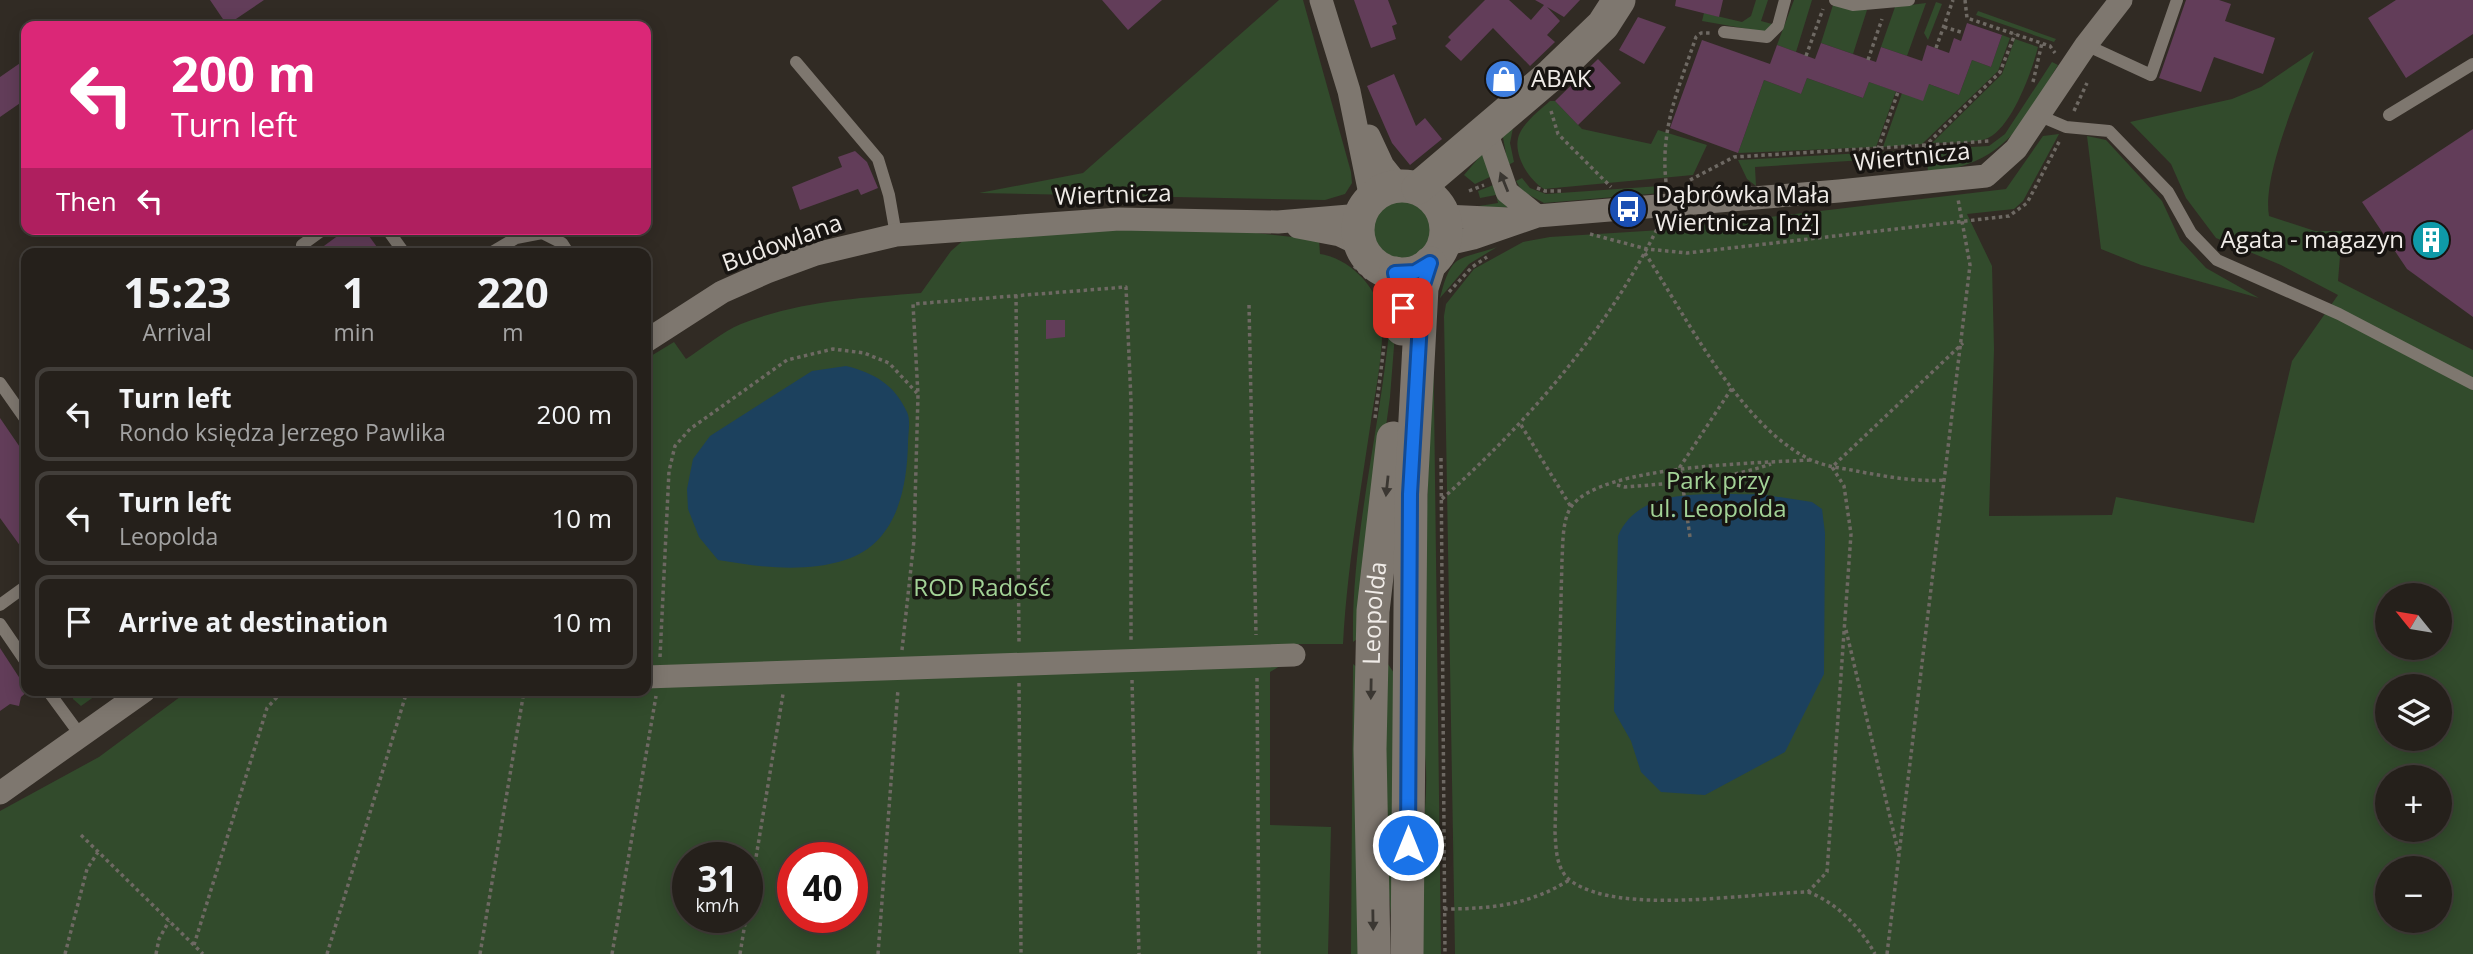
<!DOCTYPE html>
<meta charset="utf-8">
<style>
body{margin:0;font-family:"Open Sans",sans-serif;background:#312d28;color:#f1f3f6;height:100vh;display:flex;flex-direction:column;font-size:26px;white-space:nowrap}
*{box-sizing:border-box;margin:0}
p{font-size:23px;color:#a3a3a3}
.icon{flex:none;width:38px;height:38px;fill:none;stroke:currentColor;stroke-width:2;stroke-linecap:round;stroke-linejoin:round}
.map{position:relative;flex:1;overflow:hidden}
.drawer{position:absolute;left:21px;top:248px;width:630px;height:448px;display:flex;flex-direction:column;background:#25201b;border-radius:14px;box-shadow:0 4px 18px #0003,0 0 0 2px #423e3a}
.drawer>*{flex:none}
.guide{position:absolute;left:21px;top:21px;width:630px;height:214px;border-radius:14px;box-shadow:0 4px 18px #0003,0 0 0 2px #423e3a;background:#db2777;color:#fff;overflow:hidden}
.needle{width:46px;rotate:300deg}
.tools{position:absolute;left:2375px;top:583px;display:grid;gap:14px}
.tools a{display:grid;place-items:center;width:77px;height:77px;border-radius:50%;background:#25201b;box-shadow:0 4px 18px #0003,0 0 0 2px #423e3a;font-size:35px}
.speed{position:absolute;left:672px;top:842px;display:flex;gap:14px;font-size:35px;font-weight:700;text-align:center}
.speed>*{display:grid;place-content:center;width:91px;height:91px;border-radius:50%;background:#25201b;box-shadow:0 4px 18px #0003,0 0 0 2px #423e3a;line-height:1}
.speed small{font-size:18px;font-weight:400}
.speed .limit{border:10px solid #d22;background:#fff;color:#111}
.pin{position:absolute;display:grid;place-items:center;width:60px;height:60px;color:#fff;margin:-30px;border-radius:14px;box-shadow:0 4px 10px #0006}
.me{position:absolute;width:77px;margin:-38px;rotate:0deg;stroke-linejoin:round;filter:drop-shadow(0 0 5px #0008)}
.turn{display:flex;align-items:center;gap:24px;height:147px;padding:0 35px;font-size:32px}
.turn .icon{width:91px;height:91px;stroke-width:2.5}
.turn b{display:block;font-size:49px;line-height:60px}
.then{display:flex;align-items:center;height:66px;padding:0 35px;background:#0003;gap:14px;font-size:26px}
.eta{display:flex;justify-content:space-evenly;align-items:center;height:119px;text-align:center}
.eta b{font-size:42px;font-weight:700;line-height:49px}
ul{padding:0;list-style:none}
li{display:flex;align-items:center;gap:21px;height:94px;margin:0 14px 10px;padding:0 21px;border:4px solid #423e3a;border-radius:14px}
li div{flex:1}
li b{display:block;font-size:26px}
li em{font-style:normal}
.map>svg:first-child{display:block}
</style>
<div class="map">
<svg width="2473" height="954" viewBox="0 0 2473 954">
<rect width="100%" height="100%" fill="#312b24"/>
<path fill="#324b2c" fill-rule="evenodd" d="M1279,0H1303L1351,172L1352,183L1345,194L1325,200L979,193L1083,173Z
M1756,0H1768L1761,21L1772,24L1765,32L1702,21L1704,13L1742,22L1751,16Z
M1794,0H1812L1796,52L1777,45Z
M1936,2L1942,4L1928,40L1924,33Z
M1926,3L1907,56L1881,47L1895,7Z
M1833,5L1867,10L1853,54L1821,43Z
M1978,11L2056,39L2054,42L1976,15Z
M2002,35L2010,38L1998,71L1922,144L1883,147L1902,93L1929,84L1959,95L1972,60L1991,67Z
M2015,39L2038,47C2032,71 2012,127 1988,138C1974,144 1948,142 1932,143L2002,74Z
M2314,51C2299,92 2262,175 2269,216L2315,231H2342L2338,281L2473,350V954H1455L1444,316L1446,304L1474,269L1523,242L1550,237L1661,230L2006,189L2043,136L2059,134L2023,201L2014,209L1967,214L1992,266L1994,349L1989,516L2112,515L2116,497L2254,523L2292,361L2338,295L2281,265L2216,238L2186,198L2171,164L2130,122L2232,99L2261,87ZM2387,595H2440V648H2387ZM2387,686H2440V738H2387ZM2387,777H2440V830H2387ZM2387,868H2440V920H2387Z
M2052,62L2058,65C2019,128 2008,161 1928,174L1927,156L1755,167L1756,186L1747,179L1738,160L1989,146L2005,134Z
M1807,78L1863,98L1869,82L1896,91L1876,147L1738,153L1764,80L1801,94Z
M1550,101H1555L1582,129L1651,144L1658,130L1707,145L1693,175L1544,189C1529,180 1512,154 1519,135C1524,122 1540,110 1550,101Z
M1513,128L1510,143L1514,162L1508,165L1502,132Z
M2087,136L2106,140L2162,201L2180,240L2206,268L2259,298L2141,265L2101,249Z
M1482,154L1492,176L1475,184L1464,175Z
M1522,178L1530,188L1546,194L1660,186L1661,193L1544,203L1522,191L1516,181Z
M1496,184L1508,207L1480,211L1479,206L1498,203L1496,195L1480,198L1478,191Z
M1372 231a30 30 0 1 1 60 0a30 30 0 1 1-60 0Z
M1212,228L1319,240L1320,254C1348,258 1376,285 1381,314C1386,339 1375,394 1371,421C1360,495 1347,569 1343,644H1281L1280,666L1270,672V825L1331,827L1328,954H0V811L99,757L188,691H646V359L674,342L686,359C703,348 722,332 741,324C799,301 860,298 921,293L951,251L966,238L1044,232ZM688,858H747V917H688ZM793,858H852V917H793Z
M1497,247L1469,264L1440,298C1452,251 1458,261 1497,247Z
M1433,320L1441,954H1417C1418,929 1418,903 1419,877C1422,823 1433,780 1420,725Z
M1390,321H1396L1390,397L1357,639L1353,642C1351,536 1381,427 1390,321Z
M1386,661L1398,679L1391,916L1381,812Z
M1353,664L1359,669L1360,954H1351Z
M74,691H102L81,706L73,699Z"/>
<path fill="#1c415e" d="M846,366C874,373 894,384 907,412C911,420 908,434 908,443C907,490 896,544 845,560C804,573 759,567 718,560L699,537L688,509L687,489L693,459L710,436L812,371Z
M1759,494L1812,502L1822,509L1825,533L1824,674L1785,752L1705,795L1661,792L1641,772L1631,741L1614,711L1618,536C1640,484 1712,496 1759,494Z"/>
<path fill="#623d59" d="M210,0H264L227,25Z
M1102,0H1162L1128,30Z
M1354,0H1388L1397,24L1392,26L1396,39L1371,48Z
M1485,0H1509L1531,20L1544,5L1535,0H1580L1564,17L1547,7L1560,21L1547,35L1555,42L1530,66L1493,28L1461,61L1445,46L1451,40L1448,37Z
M1676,0H1723L1719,17L1675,6Z
M2186,0H2219L2231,4L2225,21L2275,38L2263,74L2214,57L2201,92L2159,78Z
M2396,0H2473V34L2406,78L2368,18Z
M1638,17L1666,27L1644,64L1619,50Z
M1967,23L2002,35L1991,67L1972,60L1959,95L1929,84L1923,101L1869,82L1863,98L1807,78L1801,94L1764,80L1738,153L1670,128L1702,40L1770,64L1777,45L1815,59L1821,43L1876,62L1881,47L1922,61L1927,45L1949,53L1954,38L1961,41Z
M26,59V99L0,117V77Z
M1598,59L1621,83L1578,125L1555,101Z
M1394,74L1416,126L1425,118L1442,139L1410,165L1392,143L1367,86Z
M2473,129V317L2407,269L2362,202Z
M855,151L867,162L878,188L861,195L858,189L800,210L792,187L842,167L838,157Z
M347,229H364L382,254H313Z
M1046,320H1065V337L1046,339Z
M0,418L26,456V554L0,518Z
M0,648L28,691L21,697L19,706L10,704L0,711Z"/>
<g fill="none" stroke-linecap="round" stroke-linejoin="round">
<path stroke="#6e6963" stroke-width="3.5" stroke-dasharray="3.5 3.5" stroke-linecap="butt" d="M1965,0L1967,18L2050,46L2055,53
M1944,27L1964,33
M1936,48L1953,0
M1806,56L1823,9
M1868,60L1882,19
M2033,82L2042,43
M1551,111L1558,134L1611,187
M2074,111L2087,83
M1924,147L2000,72L2015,34
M1878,149L1898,92
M1690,180L1734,157L1990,141
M1666,182C1660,127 1679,88 1696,37L1701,33H1710
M1537,188L1545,191H1564
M1469,191L1484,185
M1590,234L1647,249L1687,253L2009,216L2027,203L2060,140
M1645,253C1687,318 1739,424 1809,459C1825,467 1844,468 1861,472C1890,477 1915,482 1945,480
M1354,266L1369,280
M1449,292L1472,267L1487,257
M1016,295L1019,644
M1249,305L1256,635
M1375,418L1384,346
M1521,425L1571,507
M1441,458L1445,954
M1810,460C1761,463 1599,465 1571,507C1562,521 1563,544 1562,560L1555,832C1556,849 1556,870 1571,881C1620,916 1747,893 1808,892L1827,872L1851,534L1844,486L1832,467L1963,343
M1617,485L1625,487C1674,483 1724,480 1771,464
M1442,499C1529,421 1607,331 1659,225
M1690,537L1680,467L1732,388
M1846,630L1898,851
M902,650L914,540L918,395L913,304L1126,287L1131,401V641
M660,657L669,471L675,446L690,429L787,360L833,349L864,353L889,363L917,393
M1257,678L1259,954
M1132,680L1139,954
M1019,683L1021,954
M81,835L203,954
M1808,892C1836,902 1861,928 1875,954
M1444,909C1490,909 1530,905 1569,880
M747,912L783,694
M194,945L267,708L278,696L351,691
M65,954L87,869L98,852
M156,954L159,939L169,921
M327,954L407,691
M480,954L524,691
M612,954L656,696
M740,954L746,917
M878,954L898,689
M1887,954L1970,265L1958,199"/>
<path stroke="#7e776f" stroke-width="12" d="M1835,0L1853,5L1909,0
M1724,32L1767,37L1778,26L1785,0
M2086,45L2151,75L2177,0
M796,62L878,159L889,195L896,235
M2389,115L2473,64
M2040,116L2066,127L2109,131L2168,192L2191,233L2217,260L2339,314L2473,384
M387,229L405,254
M302,245L324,229
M489,254L516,238L542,233L562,243L569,254
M0,383L26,420
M0,605L26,586
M0,624L26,662
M48,691L81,736"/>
<path stroke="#7e776f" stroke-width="23" d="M1321,0L1349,91L1371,199
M1369,136L1383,166L1399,186
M1488,137L1507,192L1537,216
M1444,216L1509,219
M1298,227L1340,235L1361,245
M1443,245L1473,238L1537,216L1839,191L1986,176L2016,149L2086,45L2121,0
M646,341L722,292L767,272L816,254L896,235L1119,219L1278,222L1361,215
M646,677L1294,655
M0,793L144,691"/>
<g stroke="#7e776f" stroke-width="33">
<circle cx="1402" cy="230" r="44"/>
<path d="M1418,188L1552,74L1603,25L1619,0"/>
<path d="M1395,273L1401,293L1402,329"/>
<path id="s1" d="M1374,954L1370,749L1373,611L1393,438"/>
<path d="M1407,954L1411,494L1422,288L1430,263"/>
</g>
</g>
<defs><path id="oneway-solid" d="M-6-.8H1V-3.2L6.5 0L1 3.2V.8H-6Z" transform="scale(1.75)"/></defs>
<g fill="#3b3732">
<use href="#oneway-solid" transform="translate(1504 182) rotate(-112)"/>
<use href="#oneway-solid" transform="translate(1387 486) rotate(96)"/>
<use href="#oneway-solid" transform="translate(1371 689) rotate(91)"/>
<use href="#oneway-solid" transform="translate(1373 920) rotate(89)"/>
</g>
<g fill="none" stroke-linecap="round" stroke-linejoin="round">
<defs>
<path id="route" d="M1403,308L1395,273L1415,272L1430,263L1422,288L1410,494L1408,845"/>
</defs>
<use href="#route" stroke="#114b97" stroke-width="18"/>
<use href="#route" stroke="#1a73e8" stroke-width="12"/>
</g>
<defs>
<symbol id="shop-disc" viewBox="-11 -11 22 22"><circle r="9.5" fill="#3f7fe0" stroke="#171411"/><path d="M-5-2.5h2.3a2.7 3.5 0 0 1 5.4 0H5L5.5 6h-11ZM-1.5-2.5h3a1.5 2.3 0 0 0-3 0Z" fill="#fff"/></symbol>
<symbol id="bus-disc" viewBox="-11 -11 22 22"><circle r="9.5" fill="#1a4fb4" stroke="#171411"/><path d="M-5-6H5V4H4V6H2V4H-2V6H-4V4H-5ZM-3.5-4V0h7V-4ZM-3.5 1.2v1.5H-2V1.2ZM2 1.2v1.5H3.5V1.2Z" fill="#fff"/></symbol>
<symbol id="building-disc" viewBox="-11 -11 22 22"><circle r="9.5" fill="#0f9aa8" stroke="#171411"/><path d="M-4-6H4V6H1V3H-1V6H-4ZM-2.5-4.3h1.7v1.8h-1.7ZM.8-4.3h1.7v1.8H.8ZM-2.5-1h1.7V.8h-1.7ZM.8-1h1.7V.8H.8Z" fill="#fff"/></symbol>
</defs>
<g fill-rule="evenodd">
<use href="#shop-disc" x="1482" y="57" width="44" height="44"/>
<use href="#bus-disc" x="1606" y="187" width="44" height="44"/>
<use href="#building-disc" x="2409" y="218" width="44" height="44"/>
</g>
<g text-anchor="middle" stroke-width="7" stroke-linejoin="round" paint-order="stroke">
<g font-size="24" fill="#f0ece8" stroke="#171411" text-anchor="start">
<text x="1531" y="87">ABAK</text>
<text x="1655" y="203">Dąbrówka Mała<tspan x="1655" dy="28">Wiertnicza [nż]</tspan></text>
<text x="2404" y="248" text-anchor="end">Agata - magazyn</text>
</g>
<g font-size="24" fill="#f0ece8" stroke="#171411">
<text transform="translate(1912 157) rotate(-6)" y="8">Wiertnicza</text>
<text transform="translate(1113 195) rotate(-2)" y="8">Wiertnicza</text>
<text transform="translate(782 243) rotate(-20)" y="8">Budowlana</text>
<text dy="8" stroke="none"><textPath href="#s1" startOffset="341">Leopolda</textPath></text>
</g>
<g font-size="24" fill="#a2d296" stroke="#171411">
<text x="1718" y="489">Park przy<tspan x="1718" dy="28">ul. Leopolda</tspan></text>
<text x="982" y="596">ROD Radość</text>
</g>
</g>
</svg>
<div class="tools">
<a><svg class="needle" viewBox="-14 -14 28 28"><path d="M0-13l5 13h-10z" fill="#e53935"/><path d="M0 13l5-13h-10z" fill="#a3a3a3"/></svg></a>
<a><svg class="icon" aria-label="layers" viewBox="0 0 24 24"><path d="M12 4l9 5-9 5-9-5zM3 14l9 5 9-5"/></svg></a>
<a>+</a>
<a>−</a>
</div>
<div class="speed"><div>31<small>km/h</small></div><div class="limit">40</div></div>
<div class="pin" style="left:1403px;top:308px;background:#d93025"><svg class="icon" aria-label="arrive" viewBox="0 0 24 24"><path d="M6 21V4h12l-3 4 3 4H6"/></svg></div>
<svg class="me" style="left:1408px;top:845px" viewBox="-20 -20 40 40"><circle r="17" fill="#1a73e8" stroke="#fff" stroke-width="3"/><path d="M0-11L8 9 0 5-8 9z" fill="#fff"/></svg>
<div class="guide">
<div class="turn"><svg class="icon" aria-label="left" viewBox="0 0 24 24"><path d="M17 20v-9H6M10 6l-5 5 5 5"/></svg><div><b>200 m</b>Turn left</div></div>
<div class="then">Then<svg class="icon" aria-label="left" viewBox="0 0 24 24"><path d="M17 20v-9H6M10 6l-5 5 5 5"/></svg></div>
</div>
<section class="drawer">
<div class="eta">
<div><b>15:23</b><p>Arrival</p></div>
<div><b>1</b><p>min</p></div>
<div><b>220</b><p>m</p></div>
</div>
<ul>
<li><svg class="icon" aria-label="left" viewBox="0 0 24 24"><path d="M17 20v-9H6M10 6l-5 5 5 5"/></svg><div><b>Turn left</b><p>Rondo księdza Jerzego Pawlika</p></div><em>200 m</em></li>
<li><svg class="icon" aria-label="left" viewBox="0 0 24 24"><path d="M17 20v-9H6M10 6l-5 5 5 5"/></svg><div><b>Turn left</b><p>Leopolda</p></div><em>10 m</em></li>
<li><svg class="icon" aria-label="arrive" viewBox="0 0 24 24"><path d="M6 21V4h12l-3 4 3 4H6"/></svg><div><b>Arrive at destination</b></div><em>10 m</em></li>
</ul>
</section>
</div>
